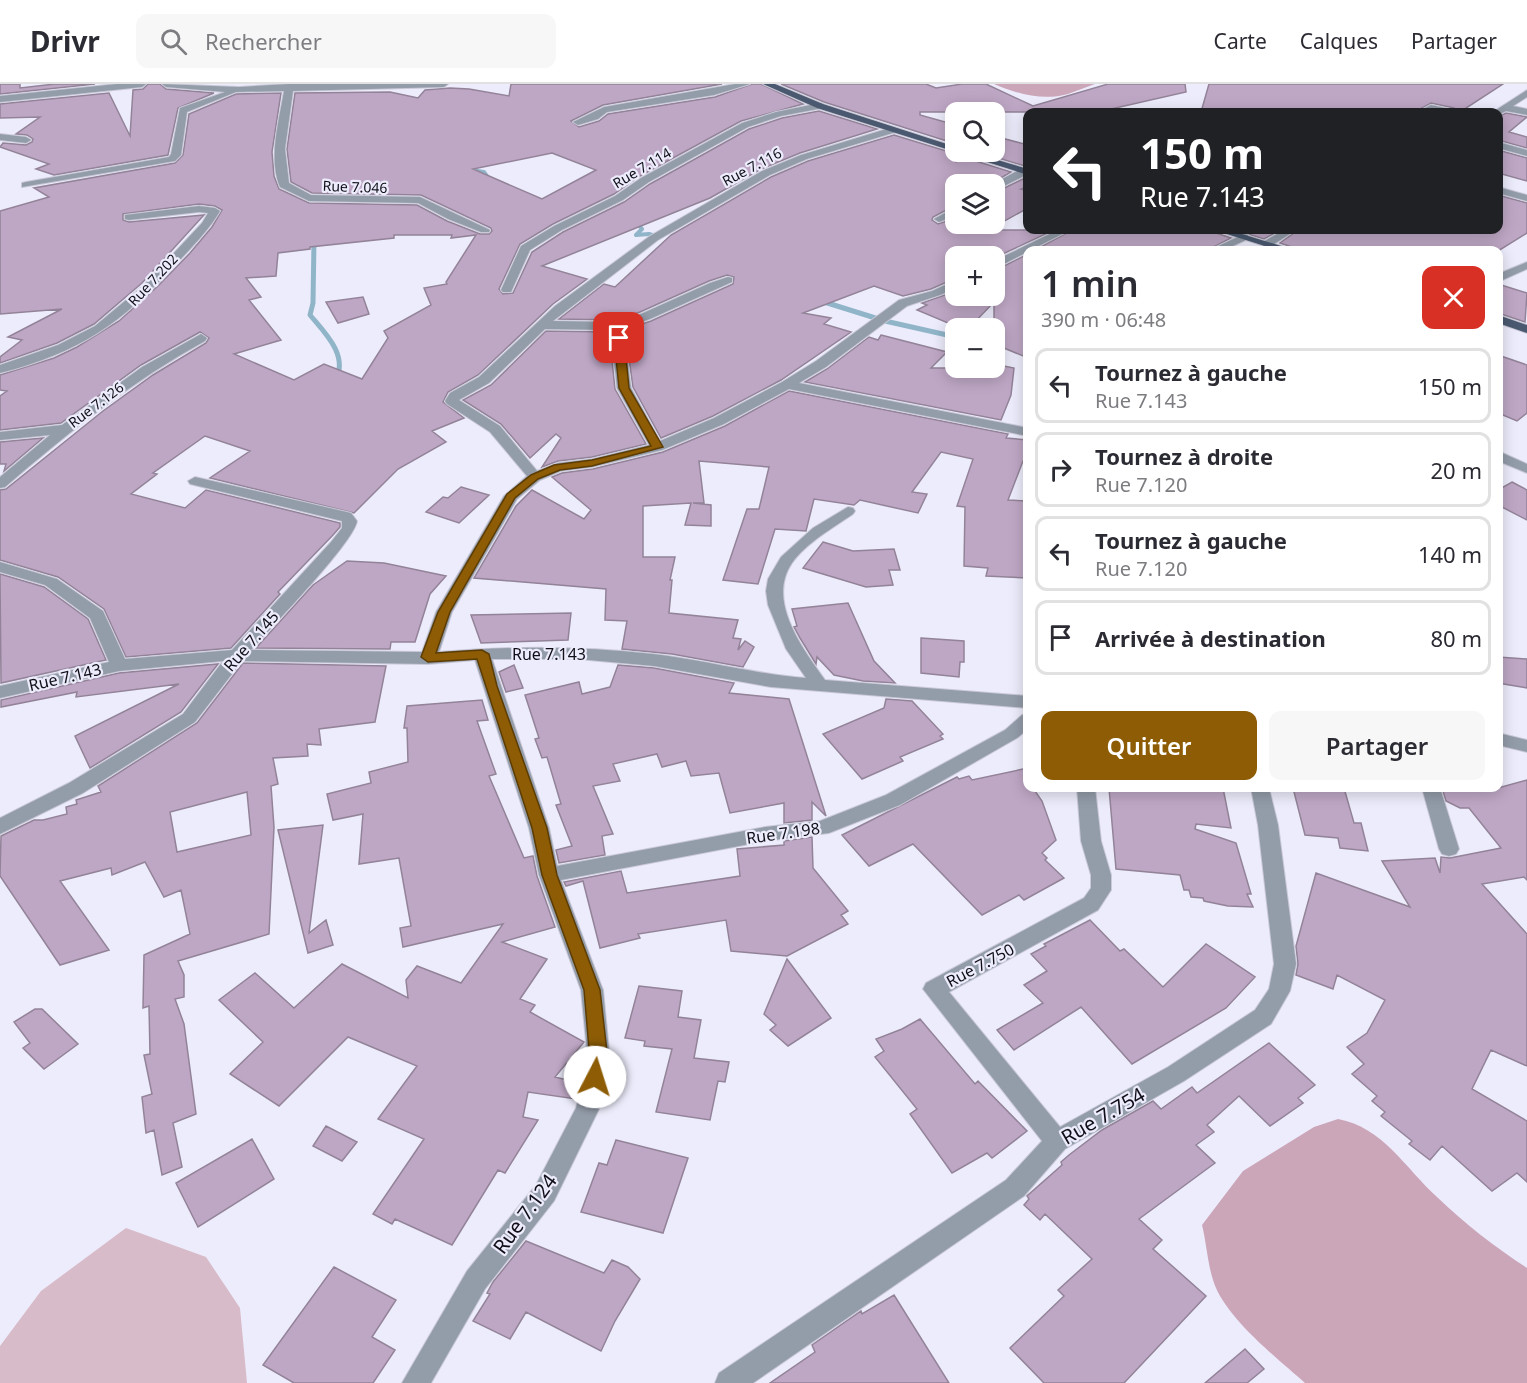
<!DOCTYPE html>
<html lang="fr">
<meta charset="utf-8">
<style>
body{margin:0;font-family:"Noto Sans",sans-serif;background:#f7f7f7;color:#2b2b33;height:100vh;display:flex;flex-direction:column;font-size:22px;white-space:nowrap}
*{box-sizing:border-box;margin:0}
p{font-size:20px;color:#7c7c81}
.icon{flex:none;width:33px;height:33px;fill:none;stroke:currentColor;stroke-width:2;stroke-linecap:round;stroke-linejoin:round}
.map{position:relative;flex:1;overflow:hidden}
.side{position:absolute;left:1023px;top:162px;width:480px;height:546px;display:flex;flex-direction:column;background:#fff;border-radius:12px;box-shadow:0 3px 15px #0003}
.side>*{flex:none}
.banner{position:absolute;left:1023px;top:24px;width:480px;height:126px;border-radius:12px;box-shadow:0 3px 15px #0003;background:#202124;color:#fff;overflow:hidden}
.buttons{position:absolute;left:945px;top:18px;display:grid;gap:12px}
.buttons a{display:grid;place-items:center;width:60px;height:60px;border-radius:12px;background:#fff;box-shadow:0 3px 15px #0003;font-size:30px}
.pin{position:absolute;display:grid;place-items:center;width:51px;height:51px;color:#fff;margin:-26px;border-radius:12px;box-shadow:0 3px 9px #0006}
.me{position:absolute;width:66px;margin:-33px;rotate:5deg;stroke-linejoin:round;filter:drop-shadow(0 0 4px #0008)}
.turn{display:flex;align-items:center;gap:21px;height:126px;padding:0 18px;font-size:27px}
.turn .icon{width:78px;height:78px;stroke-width:2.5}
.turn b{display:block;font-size:42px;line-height:51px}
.round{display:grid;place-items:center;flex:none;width:63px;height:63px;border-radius:12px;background:#f7f7f7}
.head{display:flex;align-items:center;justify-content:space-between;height:102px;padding:0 18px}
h1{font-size:36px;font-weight:600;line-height:45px}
.action{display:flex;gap:12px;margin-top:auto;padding:12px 18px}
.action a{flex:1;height:69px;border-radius:12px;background:#8d5c05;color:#fff;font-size:24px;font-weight:600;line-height:69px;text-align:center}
.action a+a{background:#f7f7f7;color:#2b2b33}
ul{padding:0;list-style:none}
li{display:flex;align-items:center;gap:18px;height:75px;margin:0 12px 9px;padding:0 6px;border:3px solid #e1e1e2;border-radius:12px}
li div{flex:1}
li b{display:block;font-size:22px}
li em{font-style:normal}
header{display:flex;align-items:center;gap:36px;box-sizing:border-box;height:84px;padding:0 30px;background:#fff;border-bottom:2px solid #e1e1e2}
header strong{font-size:28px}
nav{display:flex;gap:33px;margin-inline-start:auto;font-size:21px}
.search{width:420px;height:54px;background:#f7f7f7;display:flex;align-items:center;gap:15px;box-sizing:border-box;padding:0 21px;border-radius:12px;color:#7c7c81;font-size:22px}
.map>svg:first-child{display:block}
</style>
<header>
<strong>Drivr</strong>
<div class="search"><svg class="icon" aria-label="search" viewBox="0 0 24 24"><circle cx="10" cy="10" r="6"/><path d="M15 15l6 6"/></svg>Rechercher</div>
<nav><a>Carte</a><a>Calques</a><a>Partager</a></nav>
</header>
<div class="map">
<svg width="1527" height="1299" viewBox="0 0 1527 1299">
<rect width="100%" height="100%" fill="#edecfc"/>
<path fill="#d8bbc9" d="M126,1144L206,1173L240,1224L247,1299H0V1262L41,1207Z"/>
<path fill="#cba6b9" d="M994,0H1095C1086,3 1077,7 1068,10C1043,17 1017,10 994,0Z
M1338,1035C1383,1043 1406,1085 1437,1113C1465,1140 1495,1163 1527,1184V1299H1305C1278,1275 1231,1238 1216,1204C1208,1186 1207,1161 1202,1141L1243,1087L1314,1043Z"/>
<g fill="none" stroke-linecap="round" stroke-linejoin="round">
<path stroke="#90b5c9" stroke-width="4" d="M465,85L484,88L492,99
M638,140L642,145L636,151L649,150L659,153
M314,158V154"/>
<path stroke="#90b5c9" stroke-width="5" d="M314,157L313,219L310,231C326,250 348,271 336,296
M821,217L885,237L956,253
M994,264L999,266"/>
</g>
<path fill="#bea7c5" stroke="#938398" stroke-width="1.5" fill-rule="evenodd" d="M0,0H20V4L55,0H95L0,10Z
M148,0H160L166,5L214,9L178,24L168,71L54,91L36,85L49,80L0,63L3,59L26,61L32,58L33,55L27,51L16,50L40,33L0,34V20L109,9L130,52L133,6L143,5Z
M511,0H722L603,21L571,37L579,43L599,37L608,30L715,13L752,0H761L803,20L741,37L640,92L614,110L553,140L520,160L499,205L503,210L513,209L532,168L563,148L624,118L650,100L749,45L782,34L819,27L877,45L800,69L761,85L710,114L542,182L587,195L553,220L478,291L448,308L443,318L464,334L432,347L446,358L398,385L354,429L210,394L250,367L205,352L153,389L157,390L131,410L185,424L206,406L340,439V443L333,451L278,508L280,510L231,564L126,573L104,525L58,493L0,476V406L6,405L103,327L153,291L206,259L209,254L200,248L141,281L61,339L0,346V312L7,307L0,306V291L54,274L77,263L119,237L158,202L190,169L212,143L222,126L215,122L199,120L123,130V136L129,138L204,131L142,199L94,240L57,259L0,279V273L22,256L8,253L62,225L0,230V127L49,113L34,104L175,79L183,71L189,30L236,10L281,9L272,68L274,92L279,105L309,119L417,121L447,137L480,150H489L492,147L491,144L421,111L312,109L291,98L287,65L295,9L390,8L418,14L425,6L450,4L469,5L509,12ZM552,69L596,86L542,115L473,85ZM394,151H452L451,154L476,151L446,198L447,200L424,204L431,221L384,247L388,254L362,295L324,280L294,296L234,270L281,256L249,216L261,213L246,194L276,192L278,169L310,165V163L394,154Z
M781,0H926L936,4L962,0H986L1033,22L1108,0H1185L1186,8L1098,28H920V31L956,41V60L824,18Z
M1209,0H1503L1460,28L1454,24L1431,19L1415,28H1201Z
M1506,29L1527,33L1509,48L1527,53V64L1498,56V33Z
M894,51L956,70V78L966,74L1011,88L991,100H956V121L933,133L932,136L938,140L956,134V140H994V109L1027,93L1028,102L1021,105L1028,107V124L988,146H1054L994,174L956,172V194L931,205L903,212L874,202L803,229L831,234L824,240L851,248L781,296L713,332L661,354L633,303L625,246L651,237L733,200L734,193L727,191L709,197L640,228L616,236L559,235L604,200L615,203L671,151L771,93L808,77Z
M994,52L1028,61V83L979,68H994Z
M1498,66L1527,74V97L1498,89Z
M1498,111L1527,119V149L1498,167L1296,166L1295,164L1280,159L1298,146H1498Z
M1072,146H1212L1213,148L1231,154L1208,166H1035Z
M1235,146H1280L1264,155Z
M1028,170V274L994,260V218L969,244H960L917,226L927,221L922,219L956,207V212H994V187Z
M1498,200L1527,209L1525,238L1498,229Z
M363,213L369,230L338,239L326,218Z
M546,247L609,248L615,305L646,360L592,373L558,377L542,383L561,354L556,350L530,374L501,340L463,316L491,301Z
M881,251L947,268L931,284H994V280L1014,284L1011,311L1001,336L805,298L827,285L869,253L878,256Z
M1498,271L1527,281V329L1517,337L1498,329Z
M789,307L1008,350L1006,354L1028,356V378L1023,377L1008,416L1028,417V494L986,492L988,484L964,482L965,423L957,422L973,375L941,368L912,408L927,410L918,429L860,416L854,421L814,415L806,447L775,445L758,500L723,496L747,425H759L769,383L699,377L704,419H693L711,421V442L685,441L691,419L643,422V473H675L670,496H672L669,529L738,536L733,554L741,555L738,566L745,557L754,563L743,583L672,570L622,565L627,537L605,536L606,505L474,494L516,422L532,406L584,435L591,426L552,393L562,389L593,385L663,368L725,342Z
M43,354L4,387L6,380H0V358Z
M1512,398L1527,406V436L1498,421V406Z
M461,403L489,411L459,439L426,428L443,413L448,414Z
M823,458L853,467L894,465L900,486H889L893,501L866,503L803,484Z
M347,477L384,479L446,492L430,510L415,558H391L390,565L256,564L313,501Z
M0,490L44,503L88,535L106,576L1,599Z
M848,519L874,577L895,599L863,597L834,591L817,573L816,580L800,554L794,543L797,542L792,525Z
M571,529L568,556L481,559L471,531Z
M921,554L964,557V578H960L959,593L921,589Z
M1498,573L1527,575V604L1498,599Z
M243,579L386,582L375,638L319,645L321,661L307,660L308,672L273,674L278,700L271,702L274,743L269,850L178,877L184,891V913L175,915L184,940L196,1030L173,1039L182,1083L162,1091L154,1046L146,1049L142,1013L152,1010L144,971L150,970L149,922L143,924L144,871L190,850L181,806L164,813L145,778L112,791L111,784L60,797L109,866L60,881L0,792L1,752L34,736H43L67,730L66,723L77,720L76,716L101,708L98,702L197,639ZM247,708L251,751L177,768L170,728Z
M218,580L181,628L90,684L75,652L179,600L76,613L77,608L1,623V616L119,589Z
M514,581L523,604L506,608L499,588Z
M618,581L654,584L734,599L729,609L789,615L826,732L812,718V736L784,739V719L730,729L719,689L691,692L686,677L662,683L657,670L613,680L620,697L593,702L613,750L602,752L605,771L559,779L556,766L572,762L556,721L561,720L547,673L542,674L535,655L539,654L525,611L579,598L582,610L610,603Z
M886,615L912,617L943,650L940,652L943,655L900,673L903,677L862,695L823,650L884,624Z
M482,616L488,636L477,637L496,690L489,692L524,774L533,772L537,792L555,843L502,858L547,875L520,915L535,921L530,928L584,958L555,993L580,999L576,1015L528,1008L523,1033L538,1036L505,1089L498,1086L452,1161L395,1135L392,1140L373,1130L424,1055L378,1035L417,982L348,953L279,1022L230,990L263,958L219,916L255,889L294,924L342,880L408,914L406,896L417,882L461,899L503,840L403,863L400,844L411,842L399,774L359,780L363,730L333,736L327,710L371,699L369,688L408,678L407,644H404L407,622Z
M1028,684V704H1033L1042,717L1056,756L1042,769L1047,774L1045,776L1064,794L1024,816L1019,811L982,831L913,760L869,782L842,751L957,693L959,695L969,692L972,696Z
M1527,696V796L1524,793L1482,800L1527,850V982L1491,966L1472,1005L1527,1037V1098L1517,1089L1492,1107L1442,1062L1430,1076L1409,1060L1412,1057L1381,1032L1385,1028L1372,1017L1377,1012L1352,990L1364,980L1347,963L1367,949L1385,916L1337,891L1333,905L1296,891L1298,880L1296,862L1316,789L1410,823L1382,777L1435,774L1440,789L1441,773L1450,774L1501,764L1469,724H1460L1446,717L1442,704H1498Z
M1109,704H1223L1231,744L1196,740L1195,745L1236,759L1251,810H1247L1253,823L1228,822L1204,817L1203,814L1191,813L1189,806H1184L1180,791L1116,785Z
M1293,704H1344L1354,739H1361L1368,767L1340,764L1338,754L1305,751Z
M323,741L309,849L326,836L333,861L308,869L278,746Z
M812,753L813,784L848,827L841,831L848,840L787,872L731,867L726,836L638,850L640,854L600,864L583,797L566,802L564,798L621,787L627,809L740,792L737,765L784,761V757Z
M1090,836L1120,867L1124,865L1163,903L1206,860L1255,893L1226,924L1132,980L1081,923L1014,966L997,946L1043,919L1024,901L1047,887L1031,870L1046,862L1044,860Z
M787,875L831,934L788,962L770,946L776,941L764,930Z
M639,902L682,907L678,933L701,936L694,974L729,978L725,998L718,997L710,1036L656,1028L672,965L644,962L645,957L625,954Z
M35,925H42L78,960L44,985L23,964L30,959L14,938Z
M920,935L975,1000L978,997L1027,1047L992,1074L987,1069L952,1089L910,1030L917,1025L875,973L884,967L876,955L902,945Z
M1269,959L1315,1001L1298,1014L1303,1019L1270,1042L1239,1012L1207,1041L1214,1048L1196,1061L1215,1079L1139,1135L1162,1156L1153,1165L1206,1212L1124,1299H1044L1010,1264L1064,1212L1058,1206L1092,1175L1045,1130L1040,1136L1024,1121L1029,1115L1027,1112L1062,1081L1061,1078L1069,1071L1102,1046L1153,1017L1161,1025L1192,1003L1197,1009Z
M326,1042L357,1058L342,1077L313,1062Z
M252,1055L274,1095L198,1143L176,1099Z
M616,1056L688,1074L663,1149L581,1128L599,1079L607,1081Z
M526,1157L604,1189L612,1176L628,1183L640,1195L615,1237L601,1267L526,1228L510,1255L473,1237L490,1210L487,1209L493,1198Z
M334,1183L396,1216L372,1253L395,1266L373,1299H294L263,1281Z
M894,1211L949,1299H770L815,1268L812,1261L861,1227L862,1230Z
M1245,1265L1264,1285L1247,1299H1205Z"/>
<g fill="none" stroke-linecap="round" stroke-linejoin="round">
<defs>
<path id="street" d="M117,0H146L142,3L0,18V12Z
M162,0L239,3L289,0H448L444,3L293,7L285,65L289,99L311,111L420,113L490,146L489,148H481L448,135L418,119L309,117L280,103C268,75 279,37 284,7L236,8L187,28L181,71L175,77L22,103V99L26,98L169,73L171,70L180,24L225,8L166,3Z
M735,0H750L714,11L607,28L598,35L578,41L573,38L604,23Z
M1527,6V13L1513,22L1527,25V31L1506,27L1498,31V28H1493Z
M820,19L823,20V24L781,32L748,43L649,98L623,116L562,146L530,166L511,208H503L501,206L521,162L554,142L615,112L641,94L742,39L776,28Z
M1431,21L1454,26L1456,28H1417Z
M893,43L898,46L896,48L807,75L770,91L658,156L553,237L616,238L641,230L710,199L728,193L732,194V198L650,235L623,244L631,304L660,357L714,334L782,298L816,277L899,216L932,207L956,196V204L940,211L907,222L826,283L799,299L1028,344V352L789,305L724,340L662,366L592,383L561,387L540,396L517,415L452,528L439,568C510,562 582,562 653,570C704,576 754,590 806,594L786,565L768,521L766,507L768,495L781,473L813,444L848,423L853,424L855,427L853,430C833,444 806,459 792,479C766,517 803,565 825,596L1028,612V624L771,603L654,582L578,575H492L549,744L557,782L765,743L820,737L886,711L1005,646L1022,631L1028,629V645L1017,654L900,721L829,749L765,757L561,796L603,906L610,977L599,1025L554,1117L485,1205L431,1299H402L467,1187L536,1101L576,1024L588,977L581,906L539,791L529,744L475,576L428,580L242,577L195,638L83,709L0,750V734L69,699L183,630L223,577L119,587L0,614V602L109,578L90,534L45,501L0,488V478L57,495L103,527L125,575L232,566L331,458L342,444V437L190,400L188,397L195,393L351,429L357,437C355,457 270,545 251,566L422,568L436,528L504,412L527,392L490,348L447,320L445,317L450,309L479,293L555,222L650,152L762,87L801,71ZM545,245L611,246L617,304L649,361L592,375L558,379L537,387L500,342L459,316L489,299Z
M0,50L26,53L31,56L26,59L0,56Z
M1498,58L1527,66V72L1498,64Z
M1021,85H1028V90L994,107L993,100Z
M1498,103L1527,111V117L1498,109Z
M199,122L215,124L220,127C208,147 192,163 176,180C122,239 79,269 0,289V281L58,261L95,242L144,201L202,139L208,129L199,128L129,136L125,135V131Z
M956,123V131L939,138L934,135Z
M1058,146H1070L994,185V177Z
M1284,146H1296L1271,162H1263V158Z
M1244,150L1248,151V155L1224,166H1210Z
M1527,178V185L1498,198V190Z
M201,250L207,254L205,257C132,297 68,349 5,403L0,404V393L50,351L0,356V348L62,341L142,283Z
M1498,367L1527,380V389L1498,377Z
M1498,649L1527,656V668L1498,661Z
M1077,704H1095L1101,757L1111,791V806L1098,826L949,908L1060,1043L1168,983L1255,926L1269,905L1274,880L1258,741L1251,704H1269L1278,741L1296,880L1290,907L1271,940L1184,997L1065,1065L1024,1112L753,1299H715L719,1289L1006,1096L1042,1057L923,905L926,899L1084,814L1091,804V791L1081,757Z
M1422,704H1440L1459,765L1456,770L1449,772L1442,770L1439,765Z"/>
<path id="primary" d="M763,0H775L823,20L956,63V68H970L1028,85V91L817,24Z
M1214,146H1229L1294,166H1278Z
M1498,231L1527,241V249L1498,239Z"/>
</defs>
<use href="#street" stroke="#cac9d8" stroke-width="2"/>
<use href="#primary" stroke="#cac9d8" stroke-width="2"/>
<use href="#street" fill="#939ca9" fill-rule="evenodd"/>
<use href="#primary" fill="#4b5970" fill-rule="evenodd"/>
</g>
<path fill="#8d5c05" stroke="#5c3c03" stroke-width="1.5" d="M619,251L624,254L629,304L663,363L592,382L560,386L538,395L515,414L450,528L436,569L482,566L489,570L497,602L547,744L557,791L600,906L608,977L601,998L595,1001L589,998L586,993L590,977L584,906L542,791L532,744L477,575L428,578L421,573L438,528L507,410L531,391L554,381L592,376L651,362L619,304L614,254Z"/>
<g text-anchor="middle" stroke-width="4.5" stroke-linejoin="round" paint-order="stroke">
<g font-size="14" fill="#100f18" stroke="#edecfc">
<text transform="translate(752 83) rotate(-28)" y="5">Rue 7.116</text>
<text transform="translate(642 84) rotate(-31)" y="5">Rue 7.114</text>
<text transform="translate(355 103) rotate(2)" y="5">Rue 7.046</text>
<text transform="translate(153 196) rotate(-47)" y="5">Rue 7.202</text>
<text transform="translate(96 321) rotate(-37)" y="5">Rue 7.126</text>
</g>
<g font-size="16" fill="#100f18" stroke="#edecfc">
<text transform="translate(251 557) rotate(-49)" y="6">Rue 7.145</text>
<text x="549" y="576">Rue 7.143</text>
<text transform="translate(65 593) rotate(-13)" y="6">Rue 7.143</text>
<text transform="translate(783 749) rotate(-8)" y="6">Rue 7.198</text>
<text transform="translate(980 881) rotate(-28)" y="6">Rue 7.750</text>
</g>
<g font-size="20" fill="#100f18" stroke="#edecfc">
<text transform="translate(1103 1032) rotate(-30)" y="7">Rue 7.754</text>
<text transform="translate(525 1130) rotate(-54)" y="7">Rue 7.124</text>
</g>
</g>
</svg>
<div class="buttons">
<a><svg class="icon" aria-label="search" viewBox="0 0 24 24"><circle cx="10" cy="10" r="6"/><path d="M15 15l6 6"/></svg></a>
<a><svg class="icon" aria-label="layers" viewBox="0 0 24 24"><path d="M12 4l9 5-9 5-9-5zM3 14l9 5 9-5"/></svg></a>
<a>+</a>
<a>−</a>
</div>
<div class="pin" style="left:619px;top:254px;background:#d93025"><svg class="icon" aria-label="arrive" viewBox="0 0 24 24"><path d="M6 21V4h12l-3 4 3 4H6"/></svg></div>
<svg class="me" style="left:595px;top:993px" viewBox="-20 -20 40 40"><circle r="19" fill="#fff"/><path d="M0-13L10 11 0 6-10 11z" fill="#8d5c05"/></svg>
<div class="banner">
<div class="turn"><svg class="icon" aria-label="left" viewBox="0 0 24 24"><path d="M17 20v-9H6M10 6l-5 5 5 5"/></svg><div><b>150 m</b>Rue 7.143</div></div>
</div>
<section class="side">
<div class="head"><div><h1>1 min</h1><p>390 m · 06:48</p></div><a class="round" style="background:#d93025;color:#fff"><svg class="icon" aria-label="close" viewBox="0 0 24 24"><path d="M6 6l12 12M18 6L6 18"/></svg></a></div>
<ul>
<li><svg class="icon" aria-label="left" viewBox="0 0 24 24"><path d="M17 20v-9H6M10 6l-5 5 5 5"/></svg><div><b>Tournez à gauche</b><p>Rue 7.143</p></div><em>150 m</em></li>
<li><svg class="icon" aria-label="right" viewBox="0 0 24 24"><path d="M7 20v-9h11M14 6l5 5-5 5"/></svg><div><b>Tournez à droite</b><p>Rue 7.120</p></div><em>20 m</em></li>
<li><svg class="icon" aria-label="left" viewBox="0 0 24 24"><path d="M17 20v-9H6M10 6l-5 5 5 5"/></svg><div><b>Tournez à gauche</b><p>Rue 7.120</p></div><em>140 m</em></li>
<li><svg class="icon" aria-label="arrive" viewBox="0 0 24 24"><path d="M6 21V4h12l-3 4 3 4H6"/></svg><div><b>Arrivée à destination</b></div><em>80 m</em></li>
</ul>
<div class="action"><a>Quitter</a><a>Partager</a></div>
</section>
</div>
